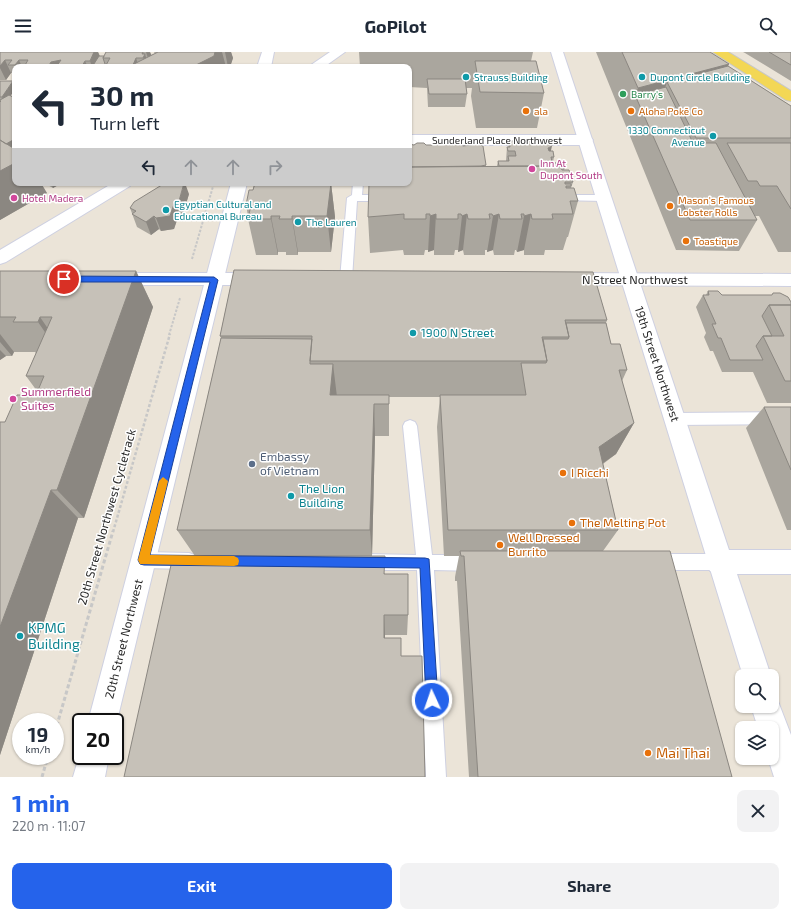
<!DOCTYPE html>
<meta charset="utf-8">
<style>
body{margin:0;font-family:"Exo 2",sans-serif;background:#f2f2f3;color:#1f2937;height:100vh;display:flex;flex-direction:column;font-size:15px;white-space:nowrap}
*{box-sizing:border-box;margin:0}
p{font-size:13px;color:#747a83}
.icon{flex:none;width:22px;height:22px;fill:none;stroke:currentColor;stroke-width:2;stroke-linecap:round;stroke-linejoin:round}
.map{position:relative;height:725px;overflow:hidden}
.panel{display:flex;flex-direction:column;background:#fff;flex:1}
.panel>*{flex:none}
.banner{position:absolute;left:12px;top:12px;width:400px;height:122px;border-radius:8px;box-shadow:0 1px 3px #0004;background:#fff;color:#1f2937;overflow:hidden}
.buttons{position:absolute;left:735px;top:617px;display:grid;gap:8px}
.buttons a{display:grid;place-items:center;width:44px;height:44px;border-radius:8px;background:#fff;box-shadow:0 1px 3px #0004;font-size:20px}
.speed{position:absolute;left:12px;top:661px;display:flex;gap:8px;font-size:20px;font-weight:700;text-align:center}
.speed>*{display:grid;place-content:center;width:52px;height:52px;border-radius:50%;background:#fff;box-shadow:0 1px 3px #0004;line-height:1}
.speed small{font-size:10px;font-weight:400}
.speed .limit{border:2px solid #111;border-radius:6px;background:#fff;color:#111}
.pin{position:absolute;display:grid;place-items:center;width:34px;height:34px;color:#fff;margin:-17px;border:2px solid #fff;border-radius:50%;box-shadow:0 1px 4px #0007}
.me{position:absolute;width:44px;margin:-22px;rotate:357deg;stroke-linejoin:round;filter:drop-shadow(0 0 3px #0008)}
.turn{display:flex;align-items:center;gap:14px;height:84px;padding:0 12px;font-size:18px}
.turn .icon{width:52px;height:52px;stroke-width:2.5}
.turn b{display:block;font-size:28px;line-height:34px}
.lanes{display:flex;align-items:center;height:38px;padding:0 12px;background:#0003;justify-content:center;gap:20px;direction:ltr}
.lanes .off{opacity:.35}
.round{display:grid;place-items:center;flex:none;width:42px;height:42px;border-radius:8px;background:#f2f2f3}
.summary{display:flex;align-items:center;justify-content:space-between;height:68px;padding:0 12px}
h1{font-size:24px;font-weight:700;line-height:30px;color:#2563eb}
.primary-button{display:flex;gap:8px;margin-top:auto;padding:8px 12px}
.primary-button a{flex:1;height:46px;border-radius:8px;background:#2563eb;color:#fff;font-size:16px;font-weight:700;line-height:46px;text-align:center}
.primary-button a+a{background:#f2f2f3;color:#1f2937}
header{display:flex;justify-content:space-between;align-items:center;height:52px;padding:0 12px;background:#fff;font-size:18px;font-weight:700}
.map>svg:first-child{display:block}
</style>
<header><svg class="icon" aria-label="menu" viewBox="0 0 24 24"><path d="M4 6h16M4 12h16M4 18h16"/></svg>GoPilot<svg class="icon" aria-label="search" viewBox="0 0 24 24"><circle cx="10" cy="10" r="6"/><path d="M15 15l6 6"/></svg></header>
<div class="map">
<svg width="791" height="725" viewBox="0 0 791 725">
<rect width="100%" height="100%" fill="#ebe4d8"/>
<g fill="none" stroke-linecap="round" stroke-linejoin="round">
<defs>
<path id="lane" d="M353,131H363L362,143H388L393,146L388,149H357L352,227L346,231L340,227L347,146L352,143Z
M559,143H604L609,146L604,149L555,148L554,146Z
M791,360V372L675,373L670,371L668,367L670,363L675,361Z
M410,368L415,370L417,374L432,503H477L483,505L485,511L483,517L477,519L434,518L446,725H426L417,518H366L360,516L358,510L360,504L366,502L416,503L403,374L405,370Z
M144,500L189,501L195,503L197,509L195,515L189,517L144,516L138,514L136,508L138,502Z
M654,502H719L725,504L727,510L725,516L719,518H654L648,516L646,510L648,504Z"/>
<path id="street" d="M409,83H585L590,85L593,88L590,91L585,93H409Z
M109,221H263L270,222L272,227L270,232L263,233H109L102,232L100,227L102,222Z
M565,221L791,222V234L565,233L558,232L556,227L558,222Z
M719,498H791V522H719L710,519L706,510L710,501Z"/>
<path id="secondary" d="M262,0H274L271,15H257Z
M330,0H345L324,15H308Z
M551,0H563L771,624H743Z
M113,131H132L130,134L6,210L0,212V198Z
M231,131H247L115,677V670H88Z
M772,642L776,644L791,683V725H774L768,706H772V676H758L751,654H772Z
M81,698V704H109L105,725H73Z"/>
<path id="primary" d="M713,0H728L791,39V49L786,48Z"/>
</defs>
<use href="#lane" stroke="#ced0e1" stroke-width="2"/>
<use href="#street" stroke="#ced0e1" stroke-width="2"/>
<use href="#secondary" stroke="#ced0e1" stroke-width="2"/>
<use href="#primary" stroke="#c7c7c7" stroke-width="2"/>
<path stroke="#c7c7c7" stroke-width="2" stroke-dasharray="2.5 1.5" stroke-linecap="butt" d="M192,207L214,131
M169,283L180,246"/>
<path stroke="#c7c7c7" stroke-width="2.5" stroke-dasharray="3 2" stroke-linecap="butt" d="M113,480L170,282"/>
<path stroke="#c7c7c7" stroke-width="3" stroke-dasharray="4 2.5" stroke-linecap="butt" d="M55,680L113,479
M42,725L48,704"/>
<use href="#lane" fill="#fff" fill-rule="evenodd"/>
<use href="#street" fill="#fff" fill-rule="evenodd"/>
<use href="#secondary" fill="#fff" fill-rule="evenodd"/>
<use href="#primary" fill="#f3d755" fill-rule="evenodd"/>
</g>
<path fill="#aaa69e" d="M0,0H98L100,4H104L106,0H150L151,3L155,2L154,0H231L233,6L230,15H15V26L12,21H11L6,28H0Z
M359,0H533L531,9L544,41L537,76H476L471,44L472,36H466L467,42L465,55H428L427,36L409,35V15H360Z
M596,0H710L728,14L791,54V200H778L759,164H755L757,168L739,199L676,198Z
M743,0H791V29L745,1Z
M0,29L11,44L15,46V131L47,141L0,168Z
M509,89L551,99L554,105L553,110L557,114L565,116L564,118L573,130L571,136L578,149L568,185H567L563,198H545L544,203H524V198L517,200L516,198H515L514,203H494L493,198L487,200V198H485V203H464L463,198L458,200V198H455L454,203H434V198L428,200V198H425L424,203H404L403,198L370,201L368,165L409,131L414,93H445L486,113V114H497L498,109H506L507,95H508Z
M44,131H62L53,136Z
M254,131H331L335,165L331,200H298V203H286V200H278V203H256L248,167V164L246,153L253,138L254,134Z
M189,142L183,162H179L174,177L161,179L159,177L151,183L137,175L130,156Z
M234,218L607,268L606,271L611,292L627,318L622,329L634,371L616,402L603,412L618,478L603,499L732,725H469L457,529H455V525L459,504H444L437,375L440,345H389V384H375L372,504L385,522L408,563L407,583H385V586L401,604L425,725L195,504L177,478L221,286L220,284Z
M0,219H136L153,255L84,466H78L0,703V370H5L36,343L37,339L26,324L36,301L35,300H14L12,304H6L0,308Z
M708,239L722,243L791,250V351H767L753,320H722L713,299H710L704,285L706,281L696,255L703,243H706Z
M764,355H791V478H787L746,376Z"/>
<path fill="#8b8781" d="M94,0H98L101,8L92,15L90,9Z
M143,0L144,4L145,2L149,15H146L142,2Z
M146,0H150L153,7L150,12Z
M213,0H222L226,15H192Z
M225,0H231L233,6L230,15H228Z
M136,6L139,15H132Z
M5,8L11,21L6,28L0,16V14Z
M19,8L22,15H16L15,13Z
M61,8L64,15H48L51,10Z
M85,9L88,15H80Z
M729,12L713,50L667,30L655,66L635,43L638,36Z
M13,29L15,32V38L5,51L2,45Z
M13,88L15,92H13L15,96V131H41L47,141L0,168V119L4,93Z
M552,94L549,107L548,96Z
M51,131H62L53,136Z
M184,131H185L189,142L183,162L179,149Z
M331,131L335,165L331,200L324,137Z
M175,149L179,162L174,177L161,179L156,166Z
M436,162L434,198L428,200L430,164Z
M467,162L463,198L458,200L462,164Z
M499,162L493,198L487,200L493,164Z
M531,162L524,198L517,200L524,164Z
M154,164L159,177L151,183L146,170Z
M271,164L278,200V203L271,167Z
M292,164L298,200V203L292,167Z
M136,219L153,255L84,466L57,438Z
M40,265L64,300L62,305L38,270Z
M0,282L14,300L12,304L0,290Z
M0,298L6,304L0,308Z
M333,312L337,345L330,343Z
M374,352L375,384L372,504L370,478Z
M634,371L616,402L583,425L599,395Z
M51,438L78,466L0,703V575Z
M384,563L385,583V604L384,586Z"/>
<path fill="#c6c1b8" stroke="#8b8781" d="M0,0H94L90,9H85L82,14L80,15H56L61,8L51,10L48,15H24L28,8H19L15,13H8L12,8H5L0,14Z
M106,0H143L142,2H145L143,6H136L133,13L128,15H105L110,6H103Z
M158,0H215L214,4L192,15H128Z
M622,0H710L729,12L638,36Z
M769,0H791V13Z
M99,4H104L103,6L105,12L103,15H92Z
M475,9H536L544,41L480,40Z
M728,14L791,54V86H696L667,30Z
M427,27H465L467,42H429Z
M0,29H13L2,45H0Z
M666,35L693,91H716L757,168H690L635,43Z
M9,43L15,46V89L13,88L6,92L0,88V50L1,49H0V48Z
M0,88L15,97V111L0,119Z
M509,89H546L551,90L552,94L548,96L549,99H553L554,105H551L552,110L556,111L557,114H499L498,109H509L508,104H516L515,99H508L507,95H510Z
M417,91H424L426,93H432L435,91H442L445,93L459,91L463,94L479,92L483,94L486,113L481,114L409,115V92L414,93Z
M727,91H791V157L777,134H760L757,129H748Z
M564,114L565,116H561L562,118H569L573,130H565V132H571V134H566V136H574L578,149H570L573,162H552L553,167H532L531,162L524,164V162H521L522,167H500L499,162L493,164L492,162H489L490,167H468L467,162L462,164L461,162H458V167H436V162L430,164V162H426V167H404V162L368,165L369,131H409V115Z
M165,131H184L179,149H175L170,164L156,166L154,164L146,170L132,162L136,159L130,156L134,150Z
M255,131H331L327,164H292V167H279L280,164H271V167H248L251,153H246L249,138H253Z
M234,218L593,220L607,268H565L569,285H542L547,309H310L312,284H220Z
M0,219H136L57,438H51L0,575V370H5L17,343H36L44,324H26L52,265H40L38,270H13L16,265H0Z
M708,239H718L722,243H772L773,241H780L788,245L791,250V253H769L762,264L772,284H763L756,294L763,308H730L721,286H718L712,272H716L703,243H709Z
M769,253H791V329H785L763,284H784Z
M566,271H606L611,292H620L627,318H619L634,371L599,395L618,478H448L440,343H526L521,311H546L547,309L543,287H568L569,285Z
M221,286L312,287L310,309V312H333L330,343H389V352H374L370,478H177Z
M764,355H791V418Z
M460,499H670L732,725H478L464,504H461Z
M173,504H385L384,522H408V563H384V586H401V604H422L425,725H124Z"/>
<path fill="#2563eb" stroke="#184099" d="M64,224L214,225L218,228L150,503L425,506L429,507L438,648L436,653L432,655L428,653L426,648L420,516L144,513L140,512L138,508L210,230H64L60,227Z"/>
<path fill="#f59e0b" d="M163,425L168,429L150,503L234,504L238,506L239,509L238,513L234,514L140,512L138,508L159,429Z"/>
<g fill="#0f9aa8" stroke="#fff" stroke-width="1.5">
<circle cx="466" cy="25" r="4"/>
<circle cx="642" cy="25" r="4"/>
<circle cx="713" cy="84" r="4"/>
<circle cx="166" cy="158" r="4"/>
<circle cx="298" cy="170" r="4"/>
<circle cx="413" cy="281" r="4"/>
<circle cx="291" cy="444" r="4"/>
<circle cx="20" cy="584" r="4"/>
</g>
<circle fill="#2e9e5b" stroke="#fff" stroke-width="1.5" cx="623" cy="42" r="4"/>
<g fill="#e8710a" stroke="#fff" stroke-width="1.5">
<circle cx="526" cy="59" r="4"/>
<circle cx="631" cy="59" r="4"/>
<circle cx="670" cy="154" r="4"/>
<circle cx="686" cy="189" r="4"/>
<circle cx="563" cy="421" r="4"/>
<circle cx="572" cy="471" r="4"/>
<circle cx="500" cy="493" r="4"/>
<circle cx="648" cy="701" r="4"/>
</g>
<g fill="#d1479c" stroke="#fff" stroke-width="1.5">
<circle cx="532" cy="117" r="4"/>
<circle cx="14" cy="146" r="4"/>
<circle cx="13" cy="347" r="4"/>
</g>
<circle fill="#5c6f8a" stroke="#fff" stroke-width="1.5" cx="252" cy="412" r="4"/>
<g text-anchor="middle" stroke-width="3" stroke-linejoin="round" paint-order="stroke">
<g font-size="10" fill="#0d838f" stroke="#fff" text-anchor="start">
<text x="474" y="29">Strauss Building</text>
<text x="650" y="29">Dupont Circle Building</text>
<text x="705" y="82" text-anchor="end">1330 Connecticut<tspan x="705" dy="12">Avenue</tspan></text>
<text x="174" y="156">Egyptian Cultural and<tspan x="174" dy="12">Educational Bureau</tspan></text>
<text x="306" y="174">The Lauren</text>
</g>
<g font-size="10" fill="#27864d" stroke="#fff" text-anchor="start">
<text x="631" y="46">Barry's</text>
</g>
<g font-size="10" fill="#c56008" stroke="#fff" text-anchor="start">
<text x="534" y="63">ala</text>
<text x="639" y="63">Aloha Pokē Co</text>
<text x="678" y="152">Mason's Famous<tspan x="678" dy="12">Lobster Rolls</tspan></text>
<text x="694" y="193">Toastique</text>
</g>
<g font-size="10" fill="#282828" stroke="#fff">
<text x="497" y="92">Sunderland Place Northwest</text>
</g>
<g font-size="10" fill="#b23c85" stroke="#fff" text-anchor="start">
<text x="540" y="115">Inn At<tspan x="540" dy="12">Dupont South</tspan></text>
<text x="22" y="150">Hotel Madera</text>
</g>
<g font-size="12" fill="#282828" stroke="#fff">
<text x="635" y="232">N Street Northwest</text>
<text transform="translate(657 312) rotate(72)" y="4">19th Street Northwest</text>
<text transform="translate(107 465) rotate(-74)" y="4">20th Street Northwest Cycletrack</text>
<text transform="translate(124 587) rotate(-76)" y="4">20th Street Northwest</text>
</g>
<g font-size="12" fill="#0d838f" stroke="#fff" text-anchor="start">
<text x="421" y="285">1900 N Street</text>
<text x="299" y="441">The Lion<tspan x="299" dy="14">Building</tspan></text>
</g>
<g font-size="12" fill="#b23c85" stroke="#fff" text-anchor="start">
<text x="21" y="344">Summerfield<tspan x="21" dy="14">Suites</tspan></text>
</g>
<g font-size="12" fill="#4e5e75" stroke="#fff" text-anchor="start">
<text x="260" y="409">Embassy<tspan x="260" dy="14">of Vietnam</tspan></text>
</g>
<g font-size="12" fill="#c56008" stroke="#fff" text-anchor="start">
<text x="571" y="425">I Ricchi</text>
<text x="580" y="475">The Melting Pot</text>
<text x="508" y="490">Well Dressed<tspan x="508" dy="14">Burrito</tspan></text>
</g>
<g font-size="14" fill="#0d838f" stroke="#fff" text-anchor="start">
<text x="28" y="581">KPMG<tspan x="28" dy="16">Building</tspan></text>
</g>
<g font-size="14" fill="#c56008" stroke="#fff" text-anchor="start">
<text x="656" y="706">Mai Thai</text>
</g>
</g>
</svg>
<div class="buttons">
<a><svg class="icon" aria-label="search" viewBox="0 0 24 24"><circle cx="10" cy="10" r="6"/><path d="M15 15l6 6"/></svg></a>
<a><svg class="icon" aria-label="layers" viewBox="0 0 24 24"><path d="M12 4l9 5-9 5-9-5zM3 14l9 5 9-5"/></svg></a>
</div>
<div class="speed"><div>19<small>km/h</small></div><div class="limit">20</div></div>
<div class="pin" style="left:64px;top:227px;background:#d93025"><svg class="icon" aria-label="arrive" viewBox="0 0 24 24"><path d="M6 21V4h12l-3 4 3 4H6"/></svg></div>
<svg class="me" style="left:432px;top:648px" viewBox="-20 -20 40 40"><circle r="17" fill="#2563eb" stroke="#fff" stroke-width="3"/><path d="M0-11L8 9 0 5-8 9z" fill="#fff"/></svg>
<div class="banner">
<div class="turn"><svg class="icon" aria-label="left" viewBox="0 0 24 24"><path d="M17 20v-9H6M10 6l-5 5 5 5"/></svg><div><b>30 m</b>Turn left</div></div>
<div class="lanes"><svg class="icon" aria-label="left" viewBox="0 0 24 24"><path d="M17 20v-9H6M10 6l-5 5 5 5"/></svg><svg class="icon off" aria-label="ahead" viewBox="0 0 24 24"><path d="M12 20V5M6 11l6-6 6 6"/></svg><svg class="icon off" aria-label="ahead" viewBox="0 0 24 24"><path d="M12 20V5M6 11l6-6 6 6"/></svg><svg class="icon off" aria-label="right" viewBox="0 0 24 24"><path d="M7 20v-9h11M14 6l5 5-5 5"/></svg></div>
</div>
</div>
<section class="panel">
<div class="summary"><div><h1>1 min</h1><p>220 m · 11:07</p></div><a class="round"><svg class="icon" aria-label="close" viewBox="0 0 24 24"><path d="M6 6l12 12M18 6L6 18"/></svg></a></div>
<div class="primary-button"><a>Exit</a><a>Share</a></div>
</section>
